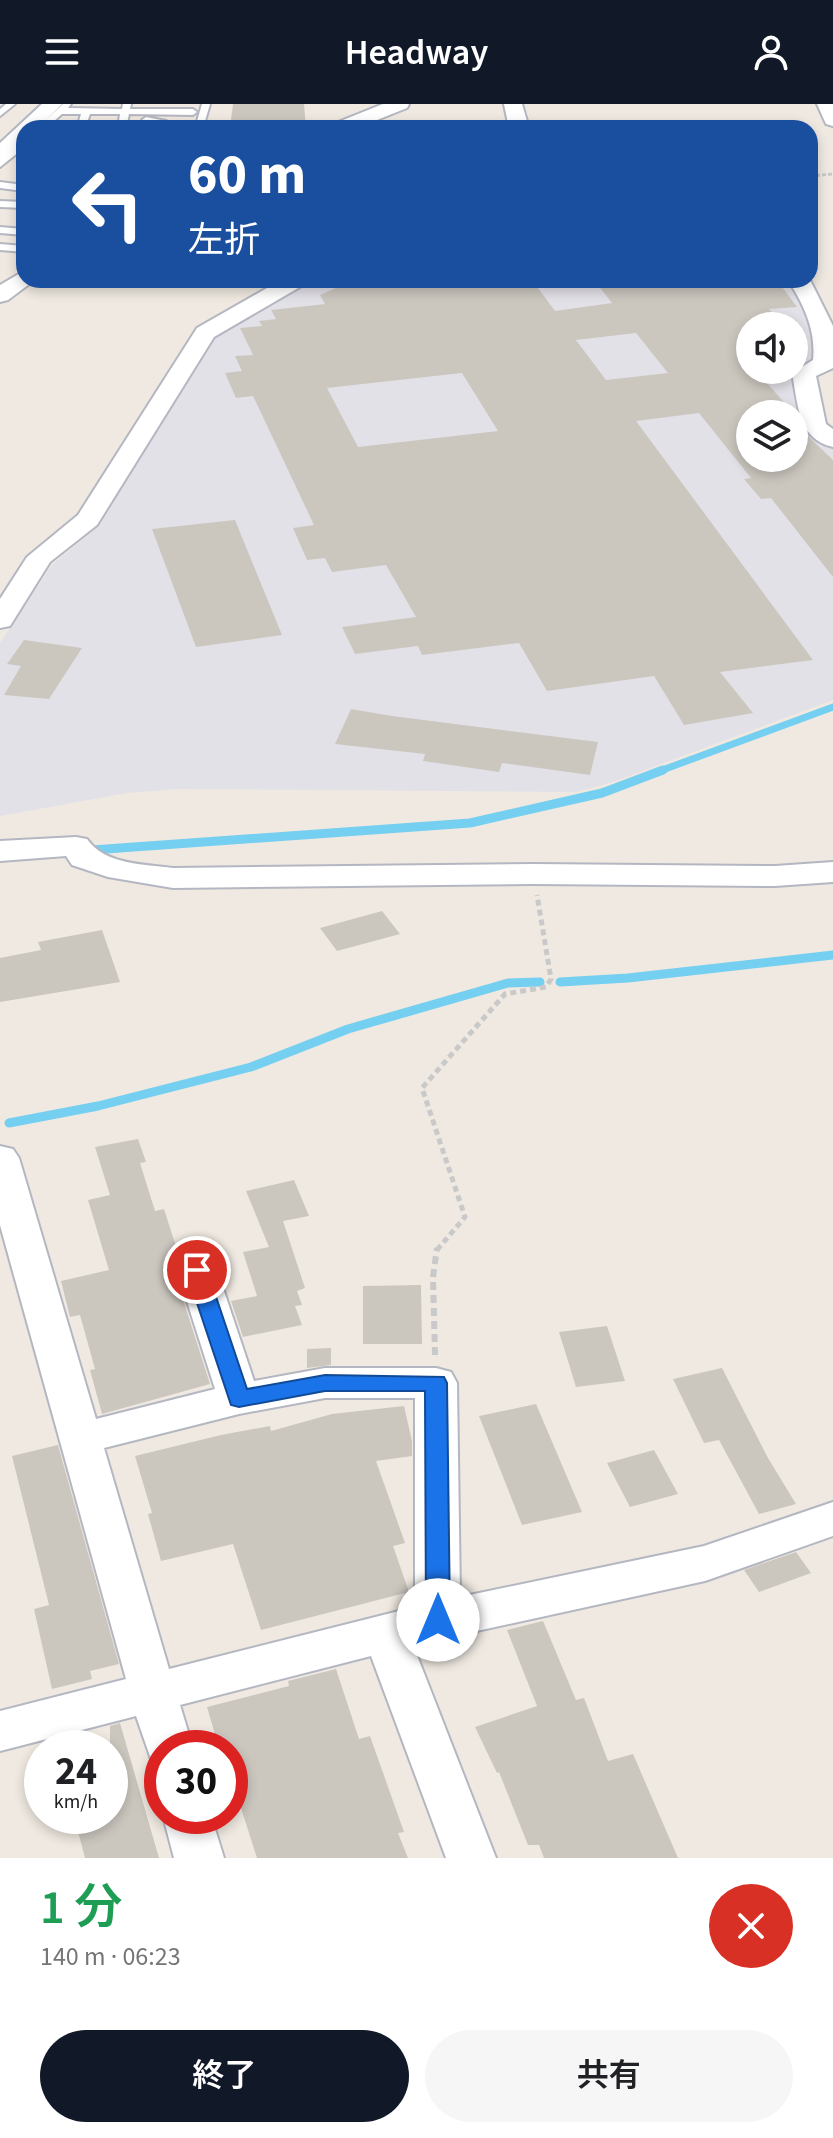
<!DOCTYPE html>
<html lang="ja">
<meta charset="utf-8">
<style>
body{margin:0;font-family:"Source Sans 3","Noto Sans JP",sans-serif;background:#f6f6f6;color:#202124;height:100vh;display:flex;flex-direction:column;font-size:30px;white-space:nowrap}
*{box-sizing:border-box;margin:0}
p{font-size:26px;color:#757577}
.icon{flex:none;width:44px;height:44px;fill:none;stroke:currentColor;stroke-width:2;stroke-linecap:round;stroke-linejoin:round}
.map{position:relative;height:1754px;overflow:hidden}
.sheet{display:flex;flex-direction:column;background:#fff;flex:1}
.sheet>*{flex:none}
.top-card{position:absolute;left:16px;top:16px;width:802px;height:168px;border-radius:24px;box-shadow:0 4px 12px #0003;background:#1a4fa0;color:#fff;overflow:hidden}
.fabs{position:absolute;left:736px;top:208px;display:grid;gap:16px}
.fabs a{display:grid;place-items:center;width:72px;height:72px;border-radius:50%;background:#fff;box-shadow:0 4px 12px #0003;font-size:40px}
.speed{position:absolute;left:24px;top:1626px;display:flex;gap:16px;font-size:40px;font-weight:700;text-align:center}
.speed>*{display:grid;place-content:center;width:104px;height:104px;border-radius:50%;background:#fff;box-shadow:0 4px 12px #0003;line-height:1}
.speed small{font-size:20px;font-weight:400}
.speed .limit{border:12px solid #d22;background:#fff;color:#111}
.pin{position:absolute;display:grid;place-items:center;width:68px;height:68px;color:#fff;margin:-34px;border:4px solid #fff;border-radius:50%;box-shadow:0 2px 8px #0007}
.me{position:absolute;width:88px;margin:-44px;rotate:0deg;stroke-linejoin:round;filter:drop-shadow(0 0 6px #0008)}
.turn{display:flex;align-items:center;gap:28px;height:168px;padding:0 40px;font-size:36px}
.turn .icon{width:104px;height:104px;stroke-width:2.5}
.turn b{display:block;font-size:56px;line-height:68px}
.round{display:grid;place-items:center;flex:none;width:84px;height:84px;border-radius:42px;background:#f6f6f6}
.headline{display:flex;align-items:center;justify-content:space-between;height:136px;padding:0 40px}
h1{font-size:48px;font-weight:600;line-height:60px;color:#1e9e55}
.primary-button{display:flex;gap:16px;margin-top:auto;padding:16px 40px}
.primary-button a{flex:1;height:92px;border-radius:48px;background:#111827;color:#fff;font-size:32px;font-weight:600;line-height:92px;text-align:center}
.primary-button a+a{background:#f6f6f6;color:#202124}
header{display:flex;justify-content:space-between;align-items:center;height:104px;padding:0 40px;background:#111827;color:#fff;font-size:36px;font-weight:600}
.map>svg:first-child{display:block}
</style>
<header><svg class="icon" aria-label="menu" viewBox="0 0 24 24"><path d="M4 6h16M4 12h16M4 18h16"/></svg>Headway<svg class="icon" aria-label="person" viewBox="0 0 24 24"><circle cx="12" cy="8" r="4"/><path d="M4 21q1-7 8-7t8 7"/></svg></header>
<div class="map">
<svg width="833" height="1754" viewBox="0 0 833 1754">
<rect width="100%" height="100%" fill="#efe9e1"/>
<path fill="#e3e1e8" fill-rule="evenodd" d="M312,176H790L807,197L823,255L800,269L833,341V596L613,678L577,688L178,685L127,689L0,712V539L52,461L100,421L126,371L220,225ZM750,222H794V266H750ZM750,310H794V354H750Z"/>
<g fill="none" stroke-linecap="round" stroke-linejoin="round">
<path stroke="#75cff0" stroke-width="7" d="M657,668L833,603"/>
<path stroke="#75cff0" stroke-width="9" d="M92,746L470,719L602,689L663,666
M560,878L628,874L833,851
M9,1019L98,1002L251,963L348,925L508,879L540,878"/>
</g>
<path fill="#cbc7bf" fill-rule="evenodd" d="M233,0H304L306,24H230Z
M412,176H532L555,207L612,199L594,176H670L673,179L777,176L797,203L769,205L785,222H750V266H756L794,310H750V354H794V310L810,334L833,356V473L771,394L761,395L744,375L751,374L699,309L636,317L813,556L720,568L753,609L684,621L654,572L547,587L519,539L422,551L418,542L355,550L342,523L416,513L386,461L332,468L325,454L307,456L293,424L314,421L253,292L236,294L225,269L242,267L235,252L253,251L240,224L262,222L259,217L276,215L271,206L325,200L320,191L336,184ZM636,229L668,269L606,276L576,236ZM462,269L498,327L358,343L327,284Z
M235,416L282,531L196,543L152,425Z
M24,536L82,544L49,595L4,591L21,562L7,560Z
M351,605L392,612L598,638L590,671L502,659L499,668L423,657L425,650L335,640Z
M382,807L400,830L337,847L320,824Z
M102,826L120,878L0,898V854L41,846L38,838Z
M138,1035L146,1058L140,1059L155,1107L164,1105L180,1155L174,1167L210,1280L102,1310L90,1266L95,1265L80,1211L70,1213L61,1177L109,1166L88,1096L110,1091L95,1043Z
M294,1076L309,1112L283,1117L305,1184L297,1187L302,1201L295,1202L302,1221L243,1233L231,1197L257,1192L243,1148L269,1143L246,1087Z
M421,1181L422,1240H363V1182Z
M607,1222L625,1277L576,1283L559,1228Z
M331,1244V1261L307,1264V1245Z
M722,1264L768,1354L796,1400L759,1410L719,1336L704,1339L673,1275Z
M536,1300L582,1408L522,1421L479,1312Z
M404,1302L412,1337V1352L376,1357L405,1439L393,1442L409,1488L261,1526L233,1440L161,1457L148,1410L152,1409L135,1352L221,1331L270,1322L271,1327L332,1310Z
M58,1341L119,1560L90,1567L92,1575L52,1585L34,1505L49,1501L12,1352Z
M654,1346L678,1390L630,1403L607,1359Z
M796,1448L811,1469L759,1488L744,1466Z
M543,1517L576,1596L584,1594L608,1657L633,1650L678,1754H544L539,1741H528L499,1668L497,1669L475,1623L537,1602L507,1526Z
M336,1565L359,1635L370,1632L404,1728L398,1729L408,1754H257L240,1701L236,1702L230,1682V1644H219L207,1603L289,1582L288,1577Z
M120,1619L159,1754H85L74,1712H110V1622Z"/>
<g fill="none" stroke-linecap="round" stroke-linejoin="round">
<defs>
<path id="service" d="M6,0H15L0,12V5Z
M63,0H71L68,4L122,5L123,0H131L130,5H193L197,8L193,11L129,10L126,24H118L120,10H90L85,24H77L81,10H62L46,24H37Z
M202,0H210L203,24H195Z
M146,13L166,17L149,24H136L147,19L142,16Z
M24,36V44L0,63V55Z
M0,78L24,81V87L0,84Z
M0,97L24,98V104L0,103Z
M0,123L24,125V131L0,129Z
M0,140L24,142V148L0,146Z"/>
<path id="minor" d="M42,0H62L38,24H24V37L7,53L0,55V39Z
M383,0H409L407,4L357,24H330L333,20Z
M504,0H522L529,24H509Z
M817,0H833V22L826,20Z
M24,167V176L32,178L8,196L0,198V181Z
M281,176H312L214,233L97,421L50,458L10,522L0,524V495L27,453L78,411L197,224Z
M788,176H810L833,222V264L816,272L826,320L833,325V343C797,335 798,299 792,269L813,256C816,226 804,201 788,176Z
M76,733L87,735C105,761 144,760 173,764L533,760L775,762L833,758V778L775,782L533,780L173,784L108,773L72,761L66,752L0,757V737Z
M0,1042L13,1045L19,1054L96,1315L215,1285L177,1166L183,1156L197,1152L211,1156L217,1166L254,1277L325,1264H436L451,1268L457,1279L460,1493L704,1442L833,1398V1432L705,1477L413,1541L496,1754H446L371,1552L180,1601L193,1644H162V1662L152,1658L136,1612L0,1647V1607L126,1575L0,1121ZM325,1294H415V1503L169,1565L104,1344L239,1310Z
M163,1712H211L224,1754H174Z"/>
</defs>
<use href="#service" stroke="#b4b7c1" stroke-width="4"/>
<use href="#minor" stroke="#b4b7c1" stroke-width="4"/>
<path stroke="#c9c9c9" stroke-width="3" stroke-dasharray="4 2" stroke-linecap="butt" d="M810,72L833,70"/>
<path stroke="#c9c9c9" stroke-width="5" stroke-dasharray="6 4" stroke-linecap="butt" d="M437,1146L465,1113L422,984L505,890L546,883L551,875L537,791"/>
<path stroke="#c9c9c9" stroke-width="6" stroke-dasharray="8 5" stroke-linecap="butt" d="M435,1251L433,1173L437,1144"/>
<use href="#service" fill="#fff" fill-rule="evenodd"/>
<use href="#minor" fill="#fff" fill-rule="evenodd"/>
</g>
<path fill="#1a73e8" stroke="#114b97" stroke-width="2" d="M197,1158L204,1161L207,1166L247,1285L325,1271L444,1273L447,1279L450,1516L446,1523L438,1526L429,1523L426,1516L425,1287H325L239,1303L231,1301L186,1166L189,1161Z"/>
</svg>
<div class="fabs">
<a><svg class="icon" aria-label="sound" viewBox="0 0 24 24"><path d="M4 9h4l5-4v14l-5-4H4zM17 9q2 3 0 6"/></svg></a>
<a><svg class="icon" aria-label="layers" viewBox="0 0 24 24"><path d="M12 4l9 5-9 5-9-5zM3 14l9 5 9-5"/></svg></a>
</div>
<div class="speed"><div>24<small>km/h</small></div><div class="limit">30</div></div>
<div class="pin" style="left:197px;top:1166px;background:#d93025"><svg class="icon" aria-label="arrive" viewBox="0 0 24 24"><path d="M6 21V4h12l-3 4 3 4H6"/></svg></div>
<svg class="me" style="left:438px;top:1516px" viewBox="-20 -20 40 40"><circle r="19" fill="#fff"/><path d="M0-13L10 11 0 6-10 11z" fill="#1a73e8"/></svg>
<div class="top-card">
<div class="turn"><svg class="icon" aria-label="left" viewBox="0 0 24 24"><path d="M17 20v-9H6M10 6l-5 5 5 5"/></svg><div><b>60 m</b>左折</div></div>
</div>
</div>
<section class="sheet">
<div class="headline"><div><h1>1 分</h1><p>140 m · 06:23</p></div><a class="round" style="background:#d93025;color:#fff"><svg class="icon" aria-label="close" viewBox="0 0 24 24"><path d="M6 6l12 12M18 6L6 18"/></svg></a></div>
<div class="primary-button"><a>終了</a><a>共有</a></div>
</section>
